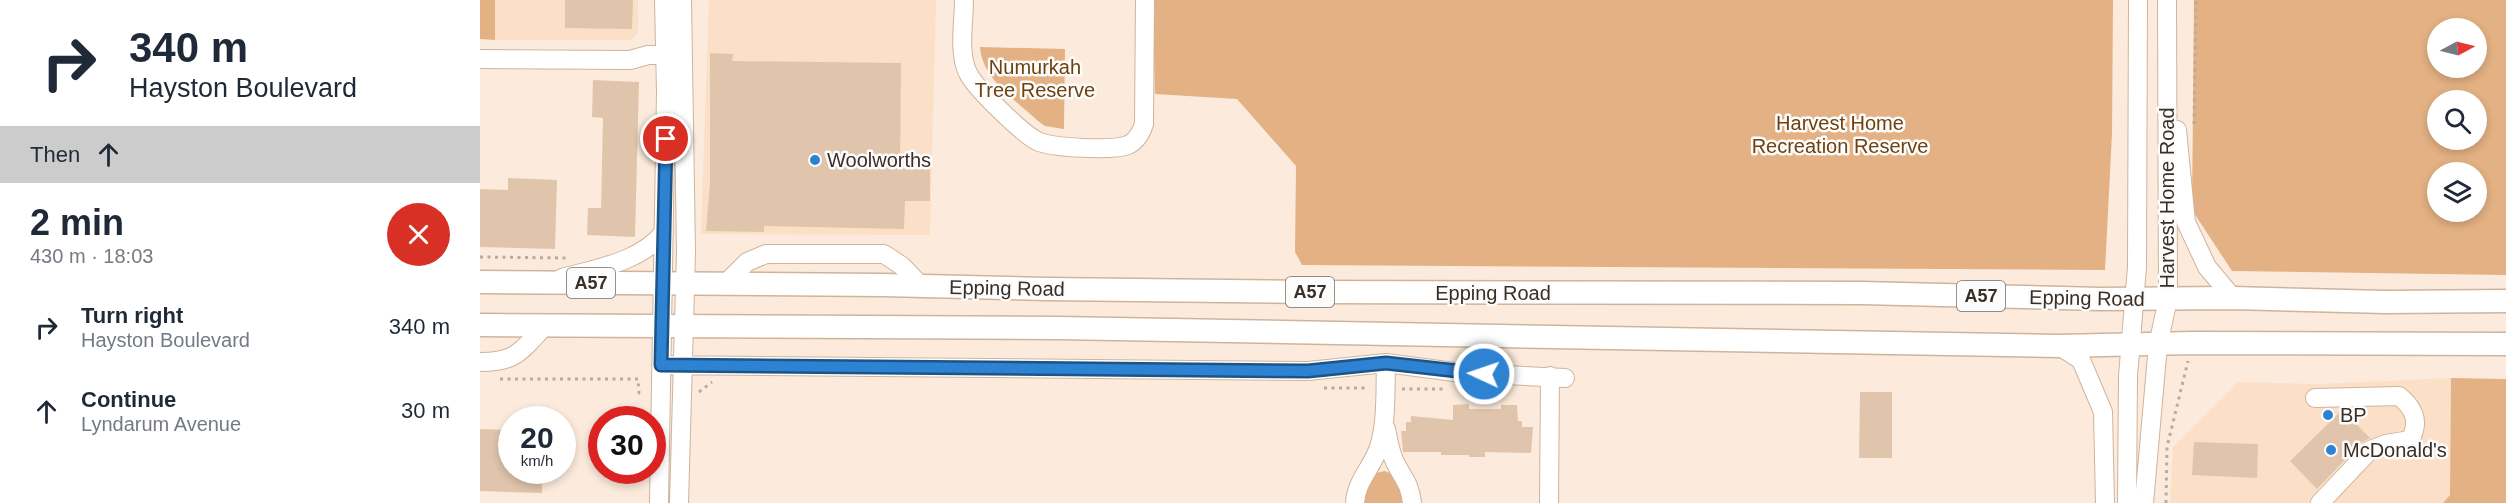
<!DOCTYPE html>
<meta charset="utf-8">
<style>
body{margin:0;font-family:Arial,sans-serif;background:#f6f6f7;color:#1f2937;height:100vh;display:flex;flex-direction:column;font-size:22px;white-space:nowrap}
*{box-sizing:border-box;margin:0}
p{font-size:20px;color:#747a83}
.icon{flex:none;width:33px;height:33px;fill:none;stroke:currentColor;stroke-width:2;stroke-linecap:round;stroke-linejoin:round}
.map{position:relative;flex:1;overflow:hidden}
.sheet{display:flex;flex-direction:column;background:#fff;width:480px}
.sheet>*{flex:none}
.banner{background:#fff;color:#1f2937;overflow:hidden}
.needle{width:39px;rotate:83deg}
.tools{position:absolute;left:1947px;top:18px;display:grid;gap:12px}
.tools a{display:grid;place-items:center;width:60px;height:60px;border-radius:50%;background:#fff;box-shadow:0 3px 9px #0003;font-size:30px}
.speed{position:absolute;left:18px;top:406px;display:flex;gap:12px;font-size:30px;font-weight:700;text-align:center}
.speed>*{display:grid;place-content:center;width:78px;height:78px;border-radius:50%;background:#fff;box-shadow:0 3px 9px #0003;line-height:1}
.speed small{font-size:15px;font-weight:400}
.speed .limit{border:9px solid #d22;background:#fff;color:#111}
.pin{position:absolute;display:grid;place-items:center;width:51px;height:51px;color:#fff;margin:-26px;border:3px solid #fff;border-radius:50%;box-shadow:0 2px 6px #0007}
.me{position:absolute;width:66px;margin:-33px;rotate:273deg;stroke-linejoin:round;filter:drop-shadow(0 0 4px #0008)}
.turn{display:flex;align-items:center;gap:21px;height:126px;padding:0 30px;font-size:27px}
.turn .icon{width:78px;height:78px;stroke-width:2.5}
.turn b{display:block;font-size:42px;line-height:51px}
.then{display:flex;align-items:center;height:57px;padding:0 30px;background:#0003;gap:12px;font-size:22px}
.round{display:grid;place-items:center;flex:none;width:63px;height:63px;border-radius:32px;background:#f6f6f7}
.overview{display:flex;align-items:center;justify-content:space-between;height:102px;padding:0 30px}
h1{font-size:36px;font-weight:700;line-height:45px}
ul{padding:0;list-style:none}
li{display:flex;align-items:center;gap:18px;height:84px;padding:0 30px}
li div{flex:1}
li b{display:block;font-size:22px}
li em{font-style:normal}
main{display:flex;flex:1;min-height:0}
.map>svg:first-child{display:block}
</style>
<main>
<section class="sheet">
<div class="banner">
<div class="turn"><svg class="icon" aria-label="right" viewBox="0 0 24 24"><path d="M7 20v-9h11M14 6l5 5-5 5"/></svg><div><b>340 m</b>Hayston Boulevard</div></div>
<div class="then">Then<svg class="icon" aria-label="ahead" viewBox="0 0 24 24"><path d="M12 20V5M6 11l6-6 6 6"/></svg></div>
</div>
<div class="overview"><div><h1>2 min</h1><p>430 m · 18:03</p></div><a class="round" style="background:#d93025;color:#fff"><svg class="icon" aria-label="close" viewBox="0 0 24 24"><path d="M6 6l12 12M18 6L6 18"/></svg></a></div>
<ul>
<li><svg class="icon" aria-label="right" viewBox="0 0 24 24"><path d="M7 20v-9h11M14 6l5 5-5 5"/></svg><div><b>Turn right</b><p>Hayston Boulevard</p></div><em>340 m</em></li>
<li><svg class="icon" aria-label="ahead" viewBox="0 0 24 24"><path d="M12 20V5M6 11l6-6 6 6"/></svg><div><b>Continue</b><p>Lyndarum Avenue</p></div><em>30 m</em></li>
</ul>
</section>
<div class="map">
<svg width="2026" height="503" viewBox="0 0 2026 503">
<rect width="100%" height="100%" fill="#fcebdc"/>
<path fill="#fbdfc7" d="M15,0H158V33L151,40H15Z
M229,0H456L450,235L221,234Z
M1971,378L1970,495L1963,503H1690L1693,447L1758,382L1840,384Z"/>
<path fill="#e3b183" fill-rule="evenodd" d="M0,0H15V40L0,39Z
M673,0H1633L1632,134L1625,270L822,265L815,252L816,166L757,99L675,94Z
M1714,0H2026V275L1752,271L1712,210ZM1958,28H1996V68H1958ZM1958,100H1996V140H1958ZM1958,172H1996V212H1958Z
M500,47L585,49L584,129L565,126L558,121C536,100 502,79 500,47Z
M1971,378L2026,379V503H1963L1970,495Z
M905,471L918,477L926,503H881L882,497L896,473Z"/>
<path fill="#e0c5ac" d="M85,0H153L152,29L85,28Z
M230,53L253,54L252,61L421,63L420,168L450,169V201H425L424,229L284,226V232L226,231L230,184Z
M113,80L159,82L155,237L107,235L108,208H121L123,118L112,117Z
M28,178L77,180L75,249L0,247V189L28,190Z
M1380,392H1412V458H1379Z
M989,404V409H1021V405H1037L1038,421H1042V427H1053L1051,453L1005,452V457H989V455H961V452H923L921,431H926V422H931V416L973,420V405Z
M1862,410L1890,438L1882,442L1837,489L1810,461Z
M0,429L32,430V471H62V493L0,491Z
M1714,442L1778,444L1777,478L1712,475Z"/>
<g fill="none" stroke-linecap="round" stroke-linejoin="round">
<defs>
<path id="minor" d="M484,0C484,22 478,53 488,73C495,88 542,133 557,141C572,148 632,151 648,145C657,141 661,133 664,124L665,0
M0,59L150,60L168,55H196
M1697,130L1706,222L1727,267L1753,298
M82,278C118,268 160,262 184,232
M246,283L267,262L286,254H404L422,266L441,286
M1579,346L1601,360L1623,412L1625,503
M0,362C38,362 41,350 66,325
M181,365L828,371L906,363L982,373L1085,378
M1835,398L1919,396C1935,409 1940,422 1930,440L1906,444L1890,450L1840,503
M906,429C908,440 910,452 915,462C923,479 930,483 932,503
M179,503L186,92L184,0
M199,503L206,251L202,0
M875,503C876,481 892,468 899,447C907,421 905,391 906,363
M1069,503L1070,376
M1647,503L1648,376L1657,267L1658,0
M1664,503L1678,345L1688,299L1687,0"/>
<path id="major" d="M0,282L403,285L566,289L827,292L1382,293L1620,299L1753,298L1906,302L2026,301
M0,325L578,328L1579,346L1712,343L2026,344"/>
</defs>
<use href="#minor" stroke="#cfb49b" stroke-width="20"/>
<use href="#major" stroke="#cfb49b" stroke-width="25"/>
<path stroke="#baab9e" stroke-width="3" stroke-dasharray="3 4.5" stroke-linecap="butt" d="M1714,124L1716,0
M0,257L88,258
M20,379H158L159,393H164
M844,388H889
M922,389H964
M219,392L232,382
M1686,503L1687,447L1708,361"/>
<use href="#minor" stroke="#fff" stroke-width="18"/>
<use href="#major" stroke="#fff" stroke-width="22"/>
</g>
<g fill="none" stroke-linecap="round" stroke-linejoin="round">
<defs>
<path id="route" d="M186,139L181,365L828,371L906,363L1004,374"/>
</defs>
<use href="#route" stroke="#1d5488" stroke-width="15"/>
<use href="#route" stroke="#2d82d1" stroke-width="10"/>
</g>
<g fill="#2d82d1" stroke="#fcfcfc" stroke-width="2">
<circle cx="335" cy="160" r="6"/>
<circle cx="1848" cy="415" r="6"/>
<circle cx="1851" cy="450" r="6"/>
</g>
<g text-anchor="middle" stroke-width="5" stroke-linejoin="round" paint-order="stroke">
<g fill="#fcfcfc" stroke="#746c66" stroke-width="1.5">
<rect x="87" y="268" width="48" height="30" rx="4.5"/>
<rect x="806" y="277" width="48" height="30" rx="4.5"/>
<rect x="1477" y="281" width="48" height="30" rx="4.5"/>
</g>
<g font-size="18" font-weight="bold" fill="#3a2f26">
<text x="111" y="289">A57</text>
<text x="830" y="298">A57</text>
<text x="1501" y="302">A57</text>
</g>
<g font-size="20" fill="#6d420f" stroke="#fcfcfc">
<text x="555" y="74">Numurkah<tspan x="555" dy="23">Tree Reserve</tspan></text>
<text x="1360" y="130">Harvest Home<tspan x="1360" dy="23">Recreation Reserve</tspan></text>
</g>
<g font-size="20" fill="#3a2f26" stroke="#fcfcfc" text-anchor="start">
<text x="347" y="167">Woolworths</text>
<text x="1860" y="422">BP</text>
<text x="1863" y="457">McDonald's</text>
</g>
<g font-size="20" fill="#3a2f26" stroke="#fcfcfc">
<text transform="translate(1687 198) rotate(-90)" y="7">Harvest Home Road</text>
<text transform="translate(527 288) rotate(1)" y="7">Epping Road</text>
<text x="1013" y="300">Epping Road</text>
<text transform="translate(1607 298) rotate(1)" y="7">Epping Road</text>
</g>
</g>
</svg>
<div class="tools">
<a><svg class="needle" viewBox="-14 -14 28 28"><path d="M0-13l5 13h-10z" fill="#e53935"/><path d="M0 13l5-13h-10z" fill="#747a83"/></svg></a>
<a><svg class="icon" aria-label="search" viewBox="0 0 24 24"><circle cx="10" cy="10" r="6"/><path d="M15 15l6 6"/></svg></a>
<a><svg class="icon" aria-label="layers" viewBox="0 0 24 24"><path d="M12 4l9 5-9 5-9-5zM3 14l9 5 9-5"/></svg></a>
</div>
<div class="speed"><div>20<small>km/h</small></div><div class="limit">30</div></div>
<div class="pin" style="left:186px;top:139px;background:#d93025"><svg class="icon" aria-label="arrive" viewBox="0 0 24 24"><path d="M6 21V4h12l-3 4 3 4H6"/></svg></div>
<svg class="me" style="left:1004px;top:374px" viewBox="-20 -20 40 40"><circle r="17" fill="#2d82d1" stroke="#fff" stroke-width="3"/><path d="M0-11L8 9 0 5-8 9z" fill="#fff"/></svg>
</div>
</main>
